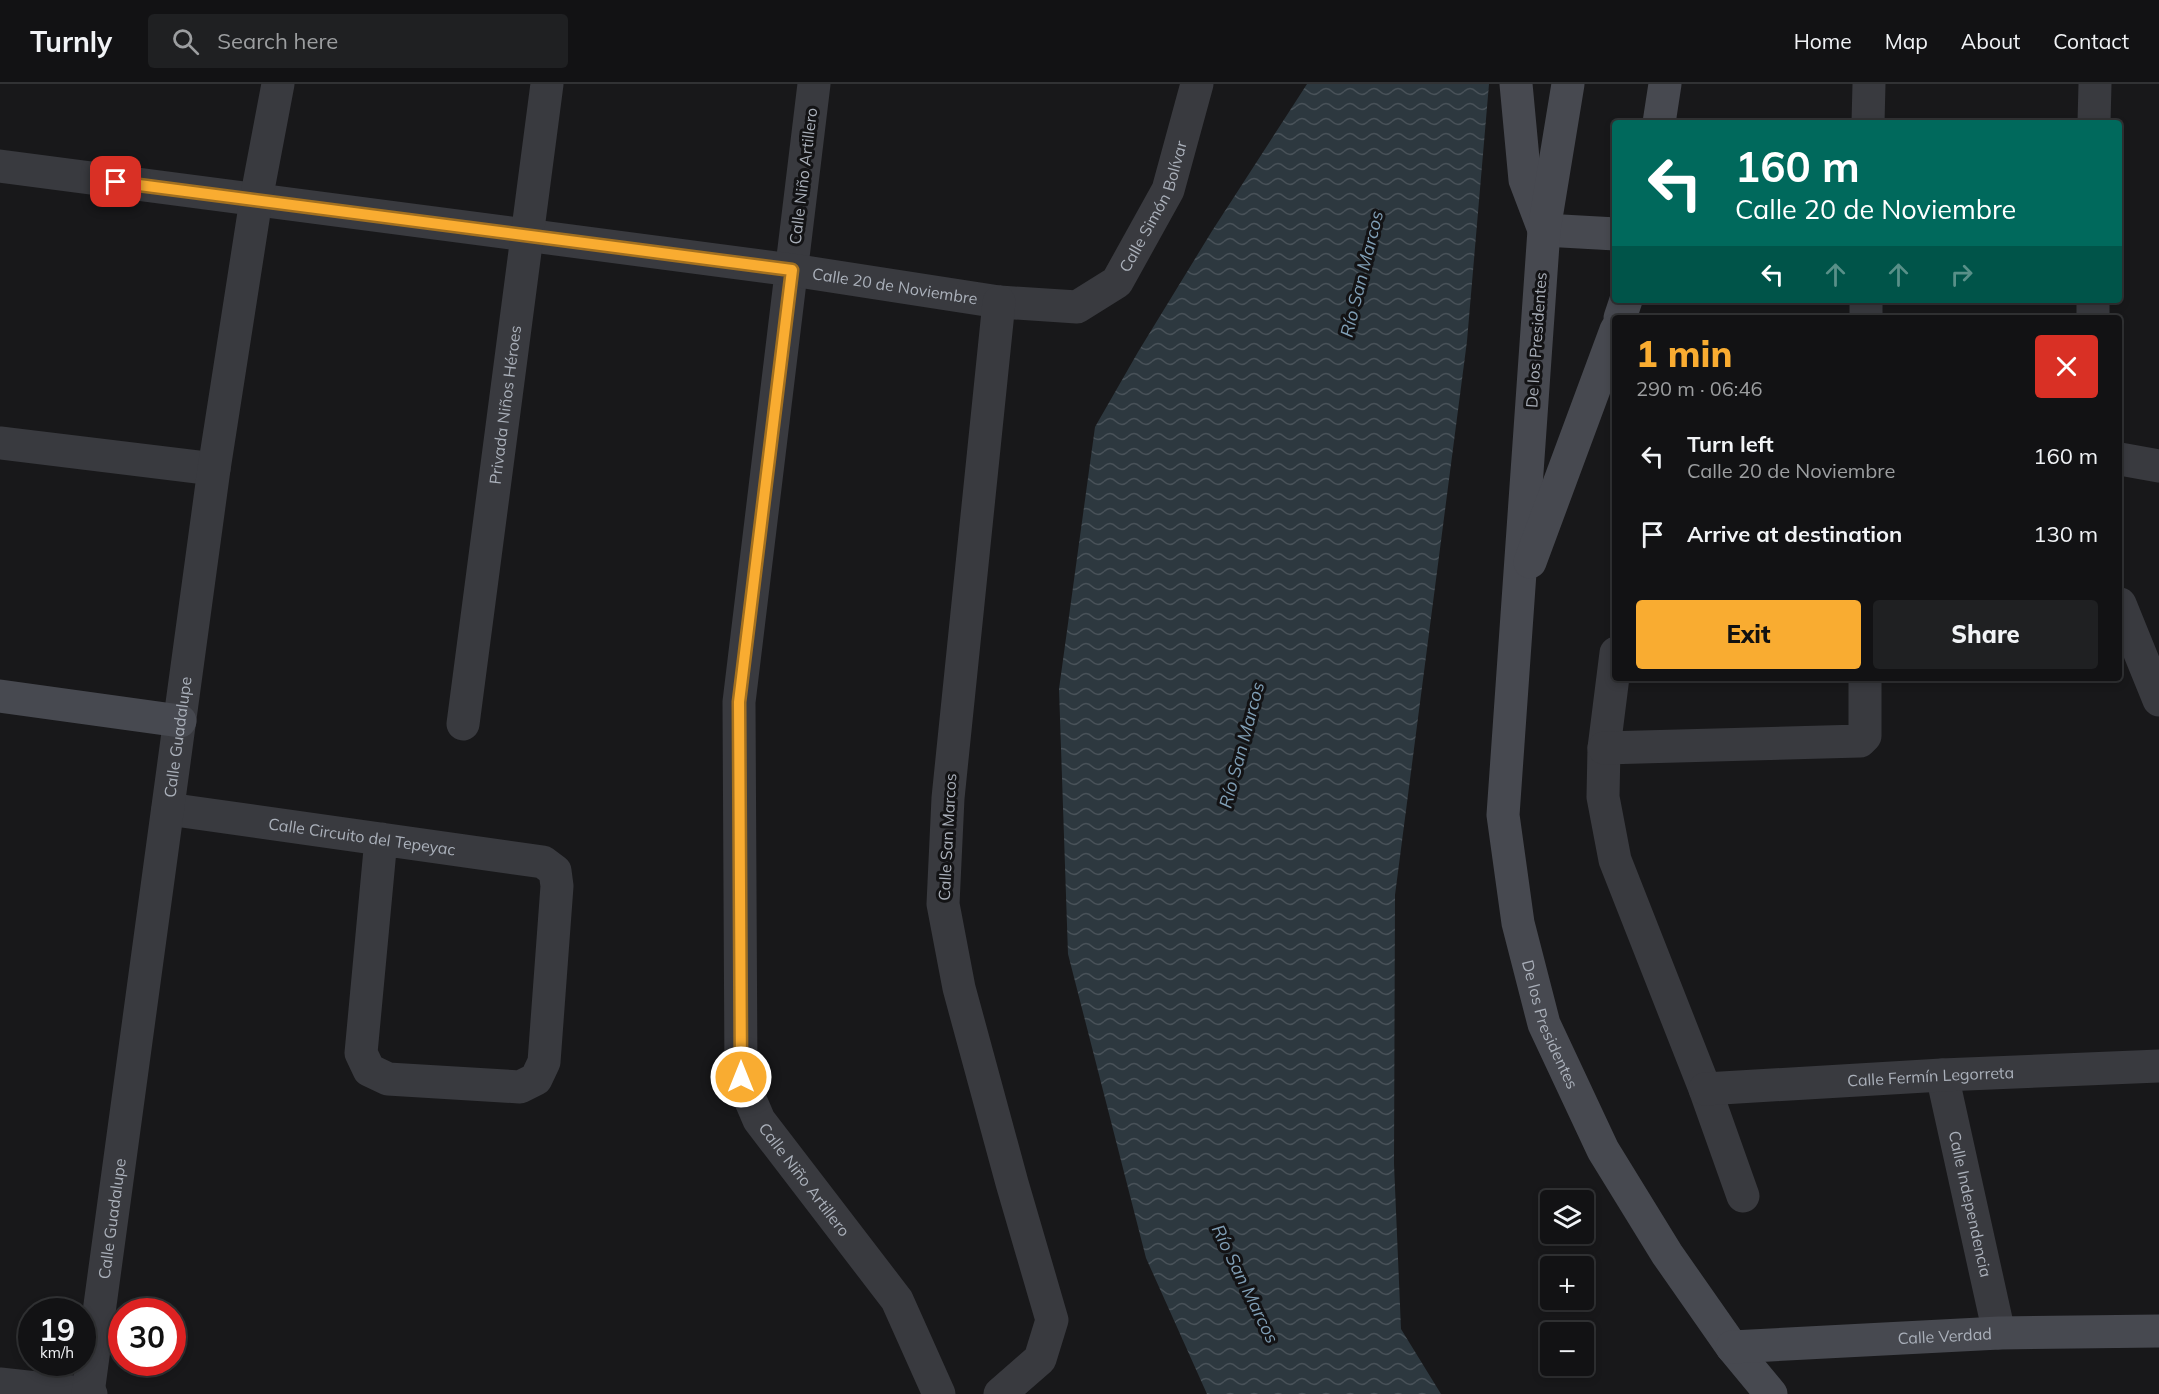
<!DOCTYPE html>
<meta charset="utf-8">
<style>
body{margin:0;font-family:Mulish,sans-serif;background:#1f2022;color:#f1f3f6;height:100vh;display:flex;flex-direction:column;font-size:22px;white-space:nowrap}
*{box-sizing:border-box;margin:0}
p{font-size:20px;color:#9c9ea0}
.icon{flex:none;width:33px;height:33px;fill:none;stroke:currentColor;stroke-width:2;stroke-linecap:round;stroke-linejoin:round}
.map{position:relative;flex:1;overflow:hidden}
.drawer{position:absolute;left:1612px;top:231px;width:510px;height:366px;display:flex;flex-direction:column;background:#121214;border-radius:6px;box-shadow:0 3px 9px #0003,0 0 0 2px #313234}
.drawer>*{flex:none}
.banner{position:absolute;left:1612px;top:36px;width:510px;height:183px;border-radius:6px;box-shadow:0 3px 9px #0003,0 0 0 2px #313234;background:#00695c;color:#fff;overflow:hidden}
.tools{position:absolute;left:1540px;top:1106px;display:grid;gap:12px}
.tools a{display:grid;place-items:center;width:54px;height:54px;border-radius:6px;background:#121214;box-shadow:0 3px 9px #0003,0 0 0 2px #313234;font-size:30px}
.speed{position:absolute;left:18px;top:1214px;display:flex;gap:12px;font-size:30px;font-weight:700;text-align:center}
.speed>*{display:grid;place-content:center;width:78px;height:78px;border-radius:50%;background:#121214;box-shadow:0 3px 9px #0003,0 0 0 2px #313234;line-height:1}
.speed small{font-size:15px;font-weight:400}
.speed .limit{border:9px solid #d22;background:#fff;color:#111}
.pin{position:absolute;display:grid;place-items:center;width:51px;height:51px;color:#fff;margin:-26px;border-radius:12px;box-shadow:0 3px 9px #0006}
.me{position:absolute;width:66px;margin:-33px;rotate:0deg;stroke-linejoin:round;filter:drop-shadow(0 0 4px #0008)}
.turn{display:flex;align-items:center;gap:21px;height:126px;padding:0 24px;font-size:27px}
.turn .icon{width:78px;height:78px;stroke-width:2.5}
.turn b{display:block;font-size:42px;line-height:51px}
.lanes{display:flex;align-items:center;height:57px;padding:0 24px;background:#0003;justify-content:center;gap:30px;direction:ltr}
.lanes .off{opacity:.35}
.round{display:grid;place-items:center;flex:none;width:63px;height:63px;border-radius:6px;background:#1f2022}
.headline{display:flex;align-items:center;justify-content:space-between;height:102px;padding:0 24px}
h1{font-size:36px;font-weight:800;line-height:45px;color:#f9ac31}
.button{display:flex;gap:12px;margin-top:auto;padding:12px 24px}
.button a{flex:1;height:69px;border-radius:6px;background:#f9ac31;color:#111;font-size:24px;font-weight:800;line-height:69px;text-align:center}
.button a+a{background:#1f2022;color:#f1f3f6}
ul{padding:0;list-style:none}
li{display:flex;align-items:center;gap:18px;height:78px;padding:0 24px}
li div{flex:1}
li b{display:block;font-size:22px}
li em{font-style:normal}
header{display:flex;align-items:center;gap:36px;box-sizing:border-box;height:84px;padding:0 30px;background:#121214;border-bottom:2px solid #313234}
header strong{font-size:28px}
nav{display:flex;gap:33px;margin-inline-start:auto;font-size:21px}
.search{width:420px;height:54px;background:#1f2022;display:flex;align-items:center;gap:15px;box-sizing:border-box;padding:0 21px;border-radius:6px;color:#9c9ea0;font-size:22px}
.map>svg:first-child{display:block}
</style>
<header>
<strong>Turnly</strong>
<div class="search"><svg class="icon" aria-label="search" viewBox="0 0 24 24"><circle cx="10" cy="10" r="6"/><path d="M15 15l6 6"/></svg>Search here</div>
<nav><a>Home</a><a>Map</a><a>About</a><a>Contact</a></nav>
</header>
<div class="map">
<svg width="2159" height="1310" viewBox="0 0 2159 1310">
<defs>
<pattern id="water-waves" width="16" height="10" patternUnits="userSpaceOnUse" patternTransform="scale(1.5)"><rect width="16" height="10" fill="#2d383f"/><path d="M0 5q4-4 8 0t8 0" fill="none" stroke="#495259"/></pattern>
</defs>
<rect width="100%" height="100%" fill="#18181a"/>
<path fill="url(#water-waves)" d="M1307,0H1489L1467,257L1395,811L1394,1080L1401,1245L1441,1310H1207L1146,1174L1068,870L1059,605L1095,343L1138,268L1212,147Z"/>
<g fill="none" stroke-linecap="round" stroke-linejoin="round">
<g stroke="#393a3f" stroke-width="33">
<path id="s1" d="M814,0L739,618L741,994L759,1036L897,1216L939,1310"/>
<path d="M1868,39L1869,0"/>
<path d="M2094,39L2095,0"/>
<path id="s2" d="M0,82L792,186L999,218L1077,223L1117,198L1168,106L1197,0"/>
<path d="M999,218L948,714L943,820L959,904L1012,1099L1052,1236L1040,1275L1000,1310"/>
<path d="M1866,234V216"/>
<path d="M2093,234V216"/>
<path d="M0,359L214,385"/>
<path d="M2120,375L2159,382"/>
<path d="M2120,520L2159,616"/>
<path d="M1616,569L1604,664L1603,713L1615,776L1705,1005L1743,1112"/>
<path id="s3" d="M463,640L547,0"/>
<path d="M1604,664L1860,657L1865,652V594"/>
<path id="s4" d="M168,725L543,778L555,787L557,802L544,978L536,995L520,1003L388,995L369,986L361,969L381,755"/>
<path id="s5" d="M1942,991L1999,1249"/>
<path id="s6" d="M1705,1005L1942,991L2159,982"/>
<path d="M0,1300L91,1310"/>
<path id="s7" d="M88,1309L214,385L256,116L278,0"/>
</g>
<g stroke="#474950" stroke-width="33">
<path d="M1516,0L1525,96L1544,146L1616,150"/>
<path id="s8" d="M1568,0L1544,146L1503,731L1518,839L1544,940L1603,1066L1667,1170L1732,1263L1771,1310"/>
<path d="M1659,39L1665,0"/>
<path d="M1620,234L1626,216"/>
<path d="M1530,478L1616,246"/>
<path d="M0,612L180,637"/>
<path id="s9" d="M1732,1263L1999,1249L2159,1247"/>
</g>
</g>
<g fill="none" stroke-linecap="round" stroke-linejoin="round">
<defs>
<path id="route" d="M116,98L792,186L739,618L741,993"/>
</defs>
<use href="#route" stroke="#a27020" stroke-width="15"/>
<use href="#route" stroke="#f9ac31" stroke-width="10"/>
</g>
<g text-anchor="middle" stroke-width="6" stroke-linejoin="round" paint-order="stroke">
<g font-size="16" fill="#aab0ba" stroke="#131315">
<text transform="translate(803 92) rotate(-83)" y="6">Calle Niño Artillero</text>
<text dy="6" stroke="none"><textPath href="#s2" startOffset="1218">Calle Simón Bolívar</textPath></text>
<text dy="6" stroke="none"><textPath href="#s2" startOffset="903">Calle 20 de Noviembre</textPath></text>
<text transform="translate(1536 256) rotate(-86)" y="6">De los Presidentes</text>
<text dy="6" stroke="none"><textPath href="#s3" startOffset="322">Privada Niños Héroes</textPath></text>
<text dy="6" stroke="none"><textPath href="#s7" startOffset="662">Calle Guadalupe</textPath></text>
<text dy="6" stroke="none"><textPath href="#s4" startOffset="196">Calle Circuito del Tepeyac</textPath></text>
<text transform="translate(947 753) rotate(-87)" y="6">Calle San Marcos</text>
<text dy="6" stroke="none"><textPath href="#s8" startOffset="950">De los Presidentes</textPath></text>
<text dy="6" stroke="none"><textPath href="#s6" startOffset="226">Calle Fermín Legorreta</textPath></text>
<text dy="6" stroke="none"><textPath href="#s1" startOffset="1119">Calle Niño Artillero</textPath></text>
<text dy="6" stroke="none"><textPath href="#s5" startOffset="132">Calle Independencia</textPath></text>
<text dy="6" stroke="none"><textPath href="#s7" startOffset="176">Calle Guadalupe</textPath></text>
<text dy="6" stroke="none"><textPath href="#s9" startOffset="213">Calle Verdad</textPath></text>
</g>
<g font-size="18" font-style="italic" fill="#809fb6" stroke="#131315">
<text transform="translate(1362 190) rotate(-76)" y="6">Río San Marcos</text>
<text transform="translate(1242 661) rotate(-75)" y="6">Río San Marcos</text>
<text transform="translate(1245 1200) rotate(64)" y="6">Río San Marcos</text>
</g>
</g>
</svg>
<div class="tools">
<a><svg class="icon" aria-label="layers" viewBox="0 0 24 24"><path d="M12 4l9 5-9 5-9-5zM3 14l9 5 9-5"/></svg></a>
<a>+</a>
<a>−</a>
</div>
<div class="speed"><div>19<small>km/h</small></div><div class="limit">30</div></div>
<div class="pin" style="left:116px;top:98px;background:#d93025"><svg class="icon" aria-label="arrive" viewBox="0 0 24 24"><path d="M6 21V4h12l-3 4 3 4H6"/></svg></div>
<svg class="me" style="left:741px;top:993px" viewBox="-20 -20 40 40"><circle r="17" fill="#f9ac31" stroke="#fff" stroke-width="3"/><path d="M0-11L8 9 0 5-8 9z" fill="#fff"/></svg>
<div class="banner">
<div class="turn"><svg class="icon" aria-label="left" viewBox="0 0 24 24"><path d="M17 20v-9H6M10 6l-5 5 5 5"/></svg><div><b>160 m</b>Calle 20 de Noviembre</div></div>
<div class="lanes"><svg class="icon" aria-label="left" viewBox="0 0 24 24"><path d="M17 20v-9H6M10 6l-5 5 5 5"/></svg><svg class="icon off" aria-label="ahead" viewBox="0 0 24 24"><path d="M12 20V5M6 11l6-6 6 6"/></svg><svg class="icon off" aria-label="ahead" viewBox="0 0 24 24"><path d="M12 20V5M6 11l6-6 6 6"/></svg><svg class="icon off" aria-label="right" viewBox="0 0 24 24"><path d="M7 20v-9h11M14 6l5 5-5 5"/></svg></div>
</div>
<section class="drawer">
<div class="headline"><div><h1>1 min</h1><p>290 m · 06:46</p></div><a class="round" style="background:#d93025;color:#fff"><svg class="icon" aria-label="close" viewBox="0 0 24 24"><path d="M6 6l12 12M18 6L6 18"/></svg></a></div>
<ul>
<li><svg class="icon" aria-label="left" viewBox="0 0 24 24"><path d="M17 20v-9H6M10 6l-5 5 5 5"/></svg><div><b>Turn left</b><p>Calle 20 de Noviembre</p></div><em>160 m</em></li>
<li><svg class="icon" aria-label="arrive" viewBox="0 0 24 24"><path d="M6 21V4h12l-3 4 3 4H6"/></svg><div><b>Arrive at destination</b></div><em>130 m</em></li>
</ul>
<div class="button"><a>Exit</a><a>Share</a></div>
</section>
</div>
